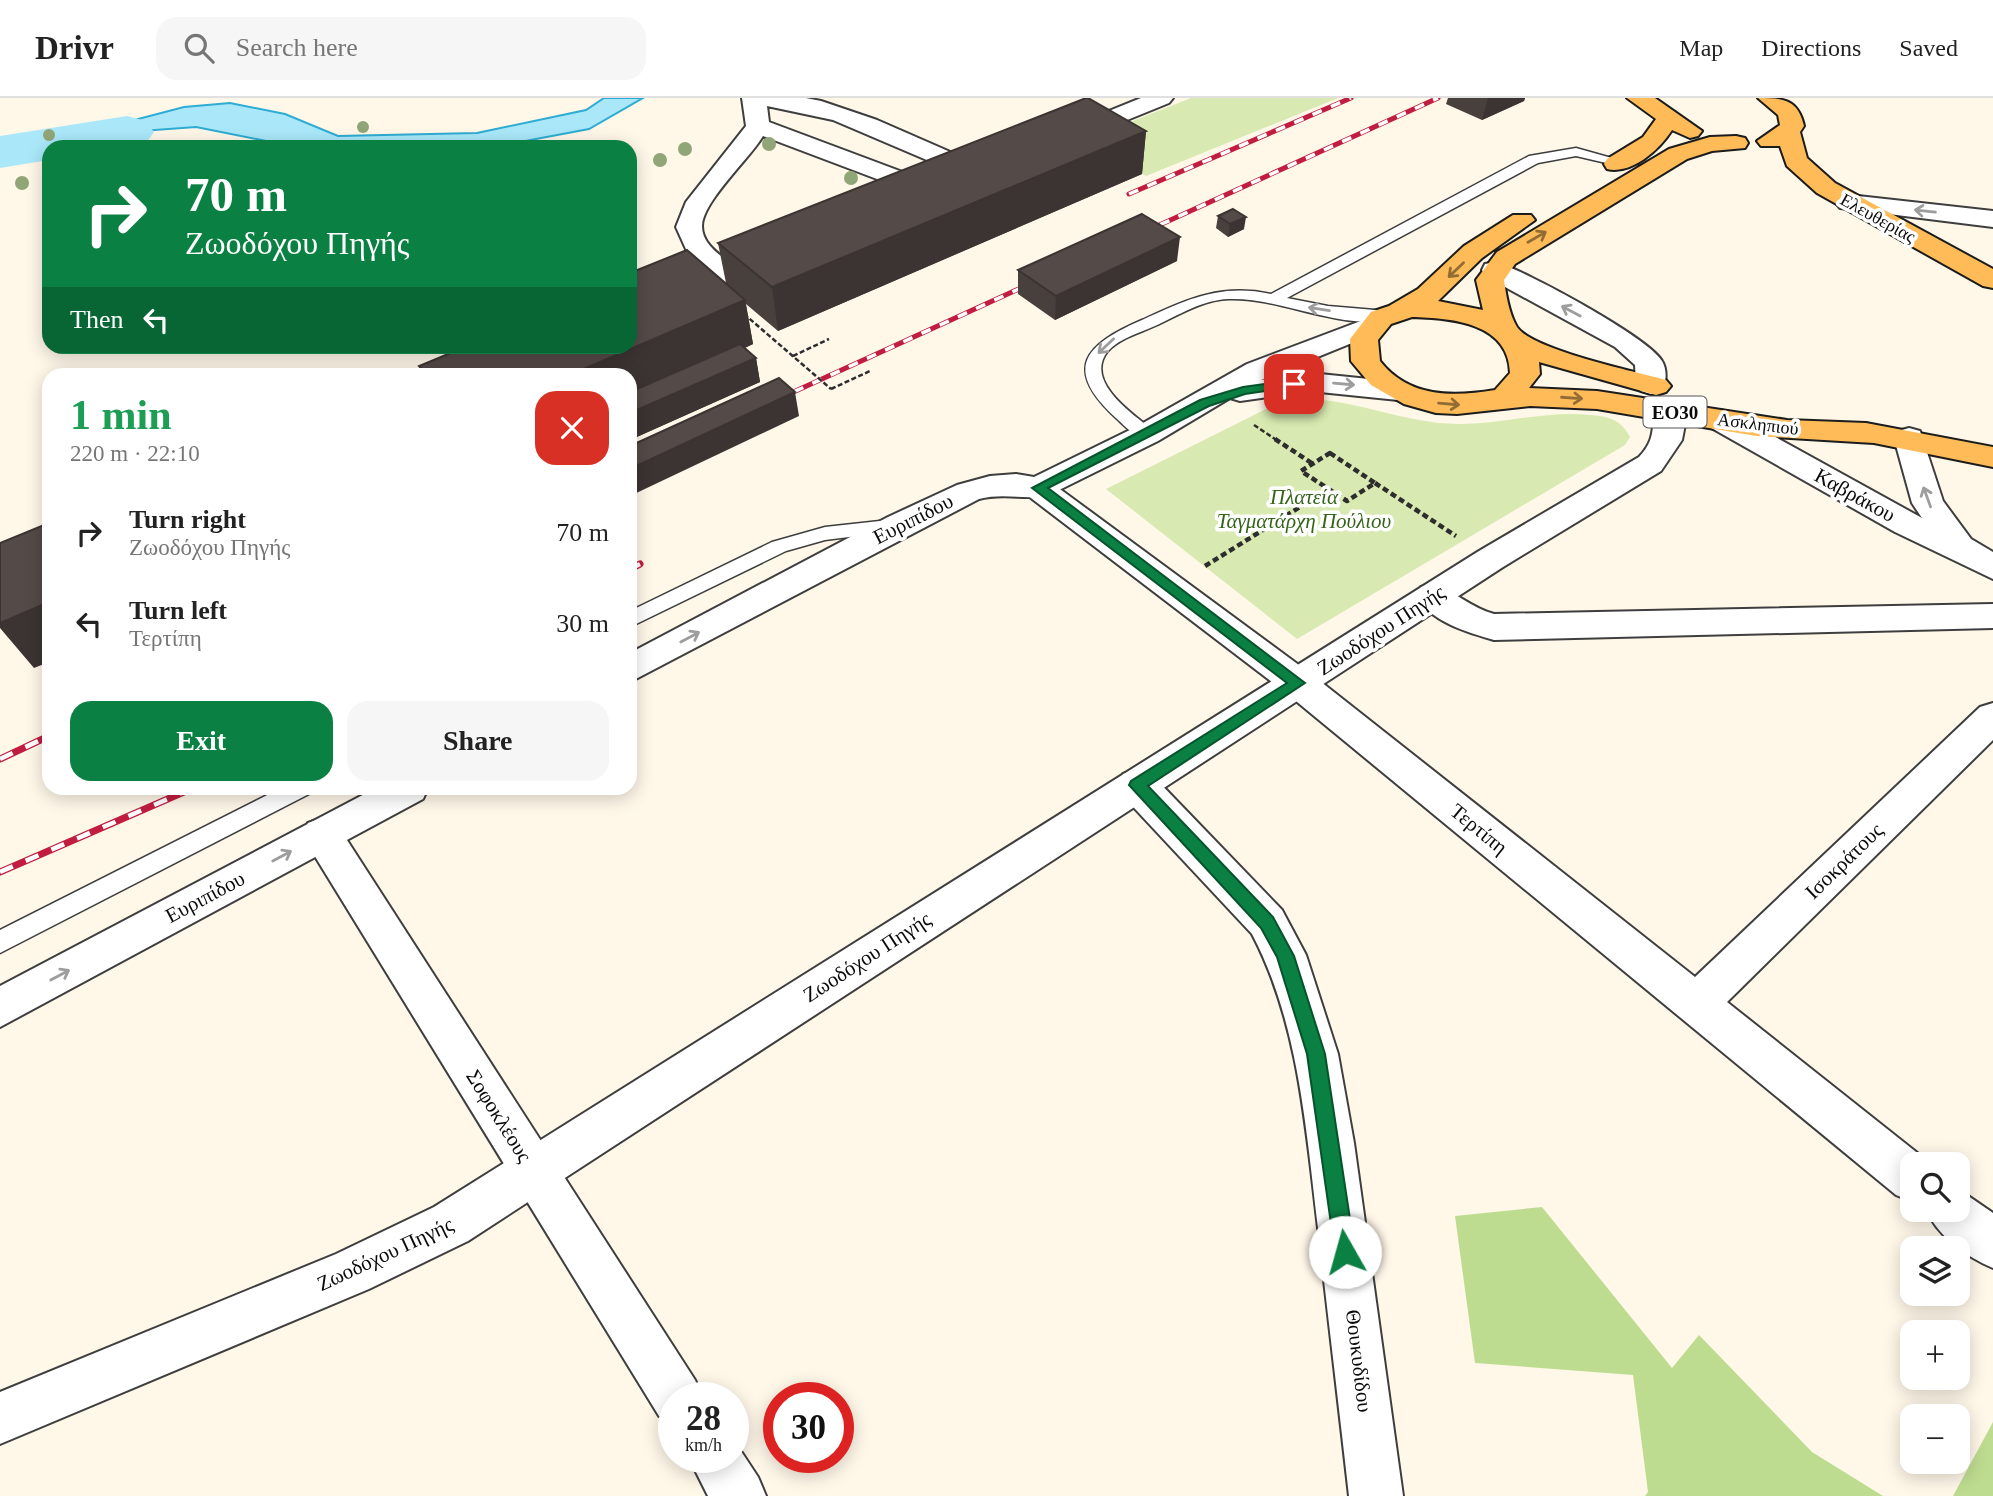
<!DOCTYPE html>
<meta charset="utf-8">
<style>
body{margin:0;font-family:"Times New Roman",serif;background:#f6f6f6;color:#222;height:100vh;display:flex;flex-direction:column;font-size:26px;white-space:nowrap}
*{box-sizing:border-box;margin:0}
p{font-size:23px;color:#767676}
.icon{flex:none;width:38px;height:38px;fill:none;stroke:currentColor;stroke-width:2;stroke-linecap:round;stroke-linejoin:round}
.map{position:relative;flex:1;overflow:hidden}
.side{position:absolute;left:42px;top:270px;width:595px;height:427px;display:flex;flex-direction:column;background:#fff;border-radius:21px;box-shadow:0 4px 18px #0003}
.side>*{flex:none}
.guide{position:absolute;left:42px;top:42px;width:595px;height:214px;border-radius:21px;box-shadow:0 4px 18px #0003;background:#0b8043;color:#fff;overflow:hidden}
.fabs{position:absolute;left:1900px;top:1054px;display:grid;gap:14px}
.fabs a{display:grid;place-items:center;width:70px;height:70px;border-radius:14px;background:#fff;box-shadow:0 4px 18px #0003;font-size:35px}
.speed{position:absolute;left:658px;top:1284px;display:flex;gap:14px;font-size:35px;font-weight:700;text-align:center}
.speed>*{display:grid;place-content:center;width:91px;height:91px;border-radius:50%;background:#fff;box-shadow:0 4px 18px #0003;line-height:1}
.speed small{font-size:18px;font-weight:400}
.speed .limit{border:10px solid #d22;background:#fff;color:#111}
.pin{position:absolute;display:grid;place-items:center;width:60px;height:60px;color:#fff;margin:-30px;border-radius:14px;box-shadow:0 4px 10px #0006}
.me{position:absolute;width:77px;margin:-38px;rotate:353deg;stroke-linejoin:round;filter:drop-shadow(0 0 5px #0008)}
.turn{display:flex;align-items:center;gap:24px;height:147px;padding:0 28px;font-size:32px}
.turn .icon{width:91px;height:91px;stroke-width:2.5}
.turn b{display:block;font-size:49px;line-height:60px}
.then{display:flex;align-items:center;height:66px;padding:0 28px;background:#0003;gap:14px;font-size:26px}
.round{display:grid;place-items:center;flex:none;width:74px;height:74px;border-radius:21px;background:#f6f6f6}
.summary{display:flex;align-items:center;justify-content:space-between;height:119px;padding:0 28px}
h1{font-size:42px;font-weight:600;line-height:52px;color:#1e9e55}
.button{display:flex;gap:14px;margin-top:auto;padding:14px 28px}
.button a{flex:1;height:80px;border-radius:21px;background:#0b8043;color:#fff;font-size:28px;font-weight:600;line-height:80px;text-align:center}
.button a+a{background:#f6f6f6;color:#222}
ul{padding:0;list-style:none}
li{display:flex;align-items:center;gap:21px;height:91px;padding:0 28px}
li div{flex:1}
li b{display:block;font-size:26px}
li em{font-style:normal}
header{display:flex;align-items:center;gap:42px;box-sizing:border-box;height:98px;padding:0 35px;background:#fff;border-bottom:2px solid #e0e0e0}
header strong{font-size:33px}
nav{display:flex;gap:38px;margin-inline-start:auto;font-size:24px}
.search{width:490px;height:63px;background:#f6f6f6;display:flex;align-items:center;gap:18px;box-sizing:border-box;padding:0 24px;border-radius:21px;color:#767676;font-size:26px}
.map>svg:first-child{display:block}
</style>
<header>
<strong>Drivr</strong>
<div class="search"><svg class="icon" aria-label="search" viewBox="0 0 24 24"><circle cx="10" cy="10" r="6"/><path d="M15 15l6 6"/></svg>Search here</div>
<nav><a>Map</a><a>Directions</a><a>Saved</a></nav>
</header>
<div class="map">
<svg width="1993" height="1398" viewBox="0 0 1993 1398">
<rect width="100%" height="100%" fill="#fff7e8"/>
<path fill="#d8eab1" d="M1191,0H1338L1146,78L1085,42Z
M1323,302C1368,307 1410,325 1456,326C1501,327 1545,312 1590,317C1607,318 1622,322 1630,339L1625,347L1297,541L1106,391L1266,311Z"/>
<path fill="#bedc90" d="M1542,1109L1672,1270L1699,1237L1812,1354L1883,1398H1645L1648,1394L1633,1277L1475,1265L1455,1118Z
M1993,1324V1398H1953Z"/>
<path fill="#aae8f9" stroke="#2eacd3" stroke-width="2" d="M604,0H643L589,31L494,49H296L196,29L127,34L119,26L184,9L230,5L285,16L338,38L477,35L586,12Z"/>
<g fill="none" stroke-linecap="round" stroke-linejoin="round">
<path fill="#aae8f9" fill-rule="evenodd" d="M127,18L146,23L154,34L146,45L131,49H49V62L0,70V38Z"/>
<defs>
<path id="service" d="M1576,50L1626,64L1619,68L1576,58L1538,65L1287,200L1328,208L1387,213L1393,215V221C1343,234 1280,199 1229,201C1202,202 1179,217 1155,228C1140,235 1120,240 1108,253C1083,283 1134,317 1153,332L1156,336L1153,340C1139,344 1127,330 1117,321C1062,271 1084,247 1142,222C1186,202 1220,185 1271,196L1529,58Z
M898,421L905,422L908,427L905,432L825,442L786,453L630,529V513L772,444L825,429Z
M281,690H312L309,696L0,855V832Z"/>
<path id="minor" d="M742,0H806L821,3L877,22L987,70L990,75L987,80H969L833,22L767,8L769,24L940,88L944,93L940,98H922L763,38C750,60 702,104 702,128C702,146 719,156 731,166L765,152H783L787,158L783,164L630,224V206L709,175L690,160L676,129L686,104L746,28Z
M1141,0H1173L1169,5L1078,42H1062L1058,37L1062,32Z
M1849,97L1993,113V129L1840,110L1836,105L1840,100Z
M1495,164C1523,171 1649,240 1662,263C1667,271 1667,286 1661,293L1651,296L1641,293L1636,287L1635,267L1615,249L1485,178L1482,172L1485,166Z
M1038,380L1049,383L1311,576L1695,879L1980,609L1993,605V642L1727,904L1930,1065L1913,1066V1104L1896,1097L1285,594L1027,397L1022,390L1027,383Z
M1433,486C1455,493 1471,510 1494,516L1993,506V530L1494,542C1467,534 1431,524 1416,498L1421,489Z
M1137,672L1151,676L1282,812L1306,857L1338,956L1354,1045L1403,1398H1349C1339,1309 1328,1219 1318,1130C1306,1032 1299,925 1252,836L1123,698L1118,687L1123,676Z
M322,720L336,725L695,1282L703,1300H674V1325L659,1318L308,747L302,736L308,725Z
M1958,1091L1993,1115V1170C1967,1159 1937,1138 1926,1111H1958Z
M733,1341L758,1379L766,1398H708L689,1360H733Z"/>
<path id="tertiary" d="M1374,218L1384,220L1388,226L1384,232L1261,282L1310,275L1398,284L1408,287L1413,293L1408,299L1398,302L1310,293L1240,303L1230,300L1158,343L1049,397C1027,403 1005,394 979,401L630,584V555L888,419L957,387L990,378L1016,376L1034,379L1136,329L1247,266Z
M1670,304L1681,306L1686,321L1682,342L1661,373L1503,469L468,1143L369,1191L0,1346V1294L336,1156L434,1109L1479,453L1639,359C1660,337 1648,324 1659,306Z
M1719,312L1730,314L1922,420L1912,405L1894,340L1898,333L1909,330L1920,333L1943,403L1971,441L1993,454V481L1895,434L1708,328L1704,321L1708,314Z
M376,690H428L423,701L0,929V888Z"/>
<path id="primary" d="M1627,0H1655L1702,33L1698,38L1690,40L1672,32C1660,51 1632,77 1607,71L1604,66L1607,61L1643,39L1656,21Z
M1758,0C1783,0 1798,1 1804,28L1800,34L1807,60L1835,85L1993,171V190L1983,188L1817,95L1787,68L1780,48H1761L1757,43L1780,27L1778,17Z
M1736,38L1745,40L1748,45L1745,50L1712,53L1687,61L1515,166L1504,182C1506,197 1509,216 1517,229C1532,252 1637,274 1666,282L1671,288L1666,294L1656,297L1539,264L1540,276L1529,290L1597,293L1787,322L1866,325L1993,349V369L1874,345L1756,338L1597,311L1530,308L1457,316L1436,315L1404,306L1371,287L1351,263L1350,241L1371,214L1389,208L1418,191L1464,148L1513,117H1531L1535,122L1482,160L1438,203L1483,212L1476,182L1497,154L1669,51L1710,39ZM1412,219C1452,220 1509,225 1510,275L1495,292C1453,299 1409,300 1380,263L1378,242L1391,226Z"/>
</defs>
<use href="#service" stroke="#3e3e3e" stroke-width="3"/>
<use href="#minor" stroke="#3e3e3e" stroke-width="4"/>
<use href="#tertiary" stroke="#3e3e3e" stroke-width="4"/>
<use href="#primary" stroke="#1c1c1c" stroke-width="4"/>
<path stroke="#2d2d2d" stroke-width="2.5" stroke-dasharray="5 2.5" stroke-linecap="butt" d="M793,258L829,241
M831,291L870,273
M1254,327L1278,343"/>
<path stroke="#2d2d2d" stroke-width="4.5" stroke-dasharray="6 3.5" stroke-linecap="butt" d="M1275,341L1313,366
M1330,355L1375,385L1347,403L1301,373Z
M1375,385L1456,438
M1205,468L1329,391"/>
<use href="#service" fill="#fff" fill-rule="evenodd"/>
<use href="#minor" fill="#fff" fill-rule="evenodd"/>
<use href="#tertiary" fill="#fff" fill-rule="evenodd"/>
<use href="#primary" fill="#ffbb58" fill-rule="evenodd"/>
<defs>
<path id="rail-far1" d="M1129,96L1351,0
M1142,135L1438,0
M776,302L1034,184"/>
<path id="rail" d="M630,471L640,466
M0,661L49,638
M0,774L193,690"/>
</defs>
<use href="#rail-far1" stroke="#c01d40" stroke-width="5"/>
<use href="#rail" stroke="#c01d40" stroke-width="7"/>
<use href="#rail-far1" stroke="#fff" stroke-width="3.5" stroke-dasharray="10" stroke-linecap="butt"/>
<use href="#rail" stroke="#fff" stroke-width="4.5" stroke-dasharray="14" stroke-linecap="butt"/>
<path stroke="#2d2d2d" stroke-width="2.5" stroke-dasharray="5 2.5" stroke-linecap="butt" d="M744,216L831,291"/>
</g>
<g fill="#90a676">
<circle cx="363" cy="29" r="6"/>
<circle cx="49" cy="37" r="6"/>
<circle cx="769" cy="46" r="7"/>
<circle cx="685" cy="51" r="7"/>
<circle cx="660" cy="62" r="7"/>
<circle cx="851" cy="80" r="7"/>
<circle cx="22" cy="85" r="7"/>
</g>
<path fill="#48403d" d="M1448,0H1525L1524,3L1482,22L1446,6Z
M1146,33L1142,76L778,233L746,206L753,246L745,250L756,260L760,284L630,342V276H422L419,268L451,255L449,248L726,185L718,145Z
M1218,118L1244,131L1228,139L1216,130Z
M1177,163L1055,222L1018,196V172Z"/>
<path fill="#3b3432" d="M1488,0H1525L1524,3L1482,22Z
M1146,33L1142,76L778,233L772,189Z
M1246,119L1244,131L1228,139L1230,126Z
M1180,139L1177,163L1055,222L1056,198Z
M745,202L753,246L630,301V276H572Z
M756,260L760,284L630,342V315Z
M795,294L799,318L630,398V371Z
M49,504V564L34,570L0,530V525Z"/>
<path fill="#544a47" stroke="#3b3432" stroke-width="2" d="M1086,0H1088L1146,33L772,189L718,145Z
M1233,111L1246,119L1230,126L1218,118Z
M1142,116L1180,139L1056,198L1018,172Z
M687,152L745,202L572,276H427L419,268L453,254L449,248H630V175Z
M740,246L756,260L630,315V294Z
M779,280L795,294L630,371V348Z
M49,425V504L0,525V445Z"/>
<defs><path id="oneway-shaft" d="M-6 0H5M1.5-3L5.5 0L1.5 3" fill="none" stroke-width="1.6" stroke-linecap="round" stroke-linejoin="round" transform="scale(1.75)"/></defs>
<g stroke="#9d9d9d">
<use href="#oneway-shaft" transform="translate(1925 113) rotate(-174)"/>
<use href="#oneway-shaft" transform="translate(1319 211) rotate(-171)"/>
<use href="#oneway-shaft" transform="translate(1571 213) rotate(-152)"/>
<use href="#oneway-shaft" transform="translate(1106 248) rotate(137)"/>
<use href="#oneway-shaft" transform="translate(1344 286) rotate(5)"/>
<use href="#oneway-shaft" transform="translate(1927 399) rotate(-110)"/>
<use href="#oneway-shaft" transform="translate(690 539) rotate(-28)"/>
<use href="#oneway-shaft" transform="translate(282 758) rotate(-28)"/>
<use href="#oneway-shaft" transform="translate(60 877) rotate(-28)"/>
</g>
<g stroke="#916c35">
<use href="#oneway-shaft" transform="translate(1537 139) rotate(-30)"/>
<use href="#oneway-shaft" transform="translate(1456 172) rotate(136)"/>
<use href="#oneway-shaft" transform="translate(1572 300) rotate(4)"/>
<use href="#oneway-shaft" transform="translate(1449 306) rotate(5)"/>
</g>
<path fill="#0b8043" stroke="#07532c" stroke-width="2" d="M1294,282L1298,283V288L1245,296L1209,308L1048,390L1305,585L1148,688L1273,819L1294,858L1325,956L1355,1154L1352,1161L1345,1164L1338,1161L1335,1154L1307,956L1277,859L1261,830L1129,687L1131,683L1287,585L1032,390L1200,302L1243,289Z"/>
<g text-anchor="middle" stroke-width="7" stroke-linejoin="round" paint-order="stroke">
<g font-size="18" fill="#0b0b0b" stroke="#fff">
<text transform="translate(1878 120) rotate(29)" y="6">Ελευθερίας</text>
<text transform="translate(1758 326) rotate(7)" y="6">Ασκληπιού</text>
</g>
<rect fill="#fff" stroke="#545454" stroke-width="2" x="1643.5" y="298.5" width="63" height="31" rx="5"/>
<g font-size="19" font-weight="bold" fill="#0b0b0b">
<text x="1675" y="321">ΕΟ30</text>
</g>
<g font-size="21" fill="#0b0b0b" stroke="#fff">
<text transform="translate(1855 397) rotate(29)" y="7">Καβράκου</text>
<text transform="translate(913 421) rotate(-27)" y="7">Ευριπίδου</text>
<text transform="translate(1381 532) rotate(-33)" y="7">Ζωοδόχου Πηγής</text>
<text transform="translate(1479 731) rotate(39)" y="7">Τερτίπη</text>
<text transform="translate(1844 763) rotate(-44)" y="7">Ισοκράτους</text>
<text transform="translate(205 799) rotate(-28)" y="7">Ευριπίδου</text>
<text transform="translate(867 859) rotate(-33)" y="7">Ζωοδόχου Πηγής</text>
<text transform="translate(499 1018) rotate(58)" y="7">Σοφοκλέους</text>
<text transform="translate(385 1156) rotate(-25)" y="7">Ζωοδόχου Πηγής</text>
<text transform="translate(1359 1263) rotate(83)" y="7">Θουκυδίδου</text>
</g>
<g font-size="21" font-style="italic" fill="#356419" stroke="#fff">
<text x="1304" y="406">Πλατεία<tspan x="1304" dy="24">Ταγματάρχη Πούλιου</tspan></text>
</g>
</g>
</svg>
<div class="fabs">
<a><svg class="icon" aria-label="search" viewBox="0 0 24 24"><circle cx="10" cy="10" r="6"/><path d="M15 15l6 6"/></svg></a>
<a><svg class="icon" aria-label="layers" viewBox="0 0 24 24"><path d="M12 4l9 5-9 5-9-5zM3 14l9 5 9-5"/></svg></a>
<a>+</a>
<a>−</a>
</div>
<div class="speed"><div>28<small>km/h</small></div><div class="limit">30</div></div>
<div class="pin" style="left:1294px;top:286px;background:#d93025"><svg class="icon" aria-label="arrive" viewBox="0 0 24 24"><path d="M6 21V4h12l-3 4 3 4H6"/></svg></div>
<svg class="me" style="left:1345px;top:1154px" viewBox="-20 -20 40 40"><circle r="19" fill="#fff"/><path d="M0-13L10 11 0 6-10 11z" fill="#0b8043"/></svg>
<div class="guide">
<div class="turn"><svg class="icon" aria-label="right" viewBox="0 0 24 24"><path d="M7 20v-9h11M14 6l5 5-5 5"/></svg><div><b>70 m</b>Ζωοδόχου Πηγής</div></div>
<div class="then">Then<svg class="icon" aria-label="left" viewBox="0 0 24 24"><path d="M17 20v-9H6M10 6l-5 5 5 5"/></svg></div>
</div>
<section class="side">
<div class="summary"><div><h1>1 min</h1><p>220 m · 22:10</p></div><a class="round" style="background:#d93025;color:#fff"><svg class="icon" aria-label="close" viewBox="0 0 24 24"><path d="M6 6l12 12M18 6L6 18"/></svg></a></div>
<ul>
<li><svg class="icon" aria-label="right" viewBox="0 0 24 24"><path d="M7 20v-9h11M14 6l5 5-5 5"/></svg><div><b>Turn right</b><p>Ζωοδόχου Πηγής</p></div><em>70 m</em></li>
<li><svg class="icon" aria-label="left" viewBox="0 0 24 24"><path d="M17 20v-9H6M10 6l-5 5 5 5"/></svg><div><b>Turn left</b><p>Τερτίπη</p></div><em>30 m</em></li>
</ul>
<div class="button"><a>Exit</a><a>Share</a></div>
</section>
</div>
